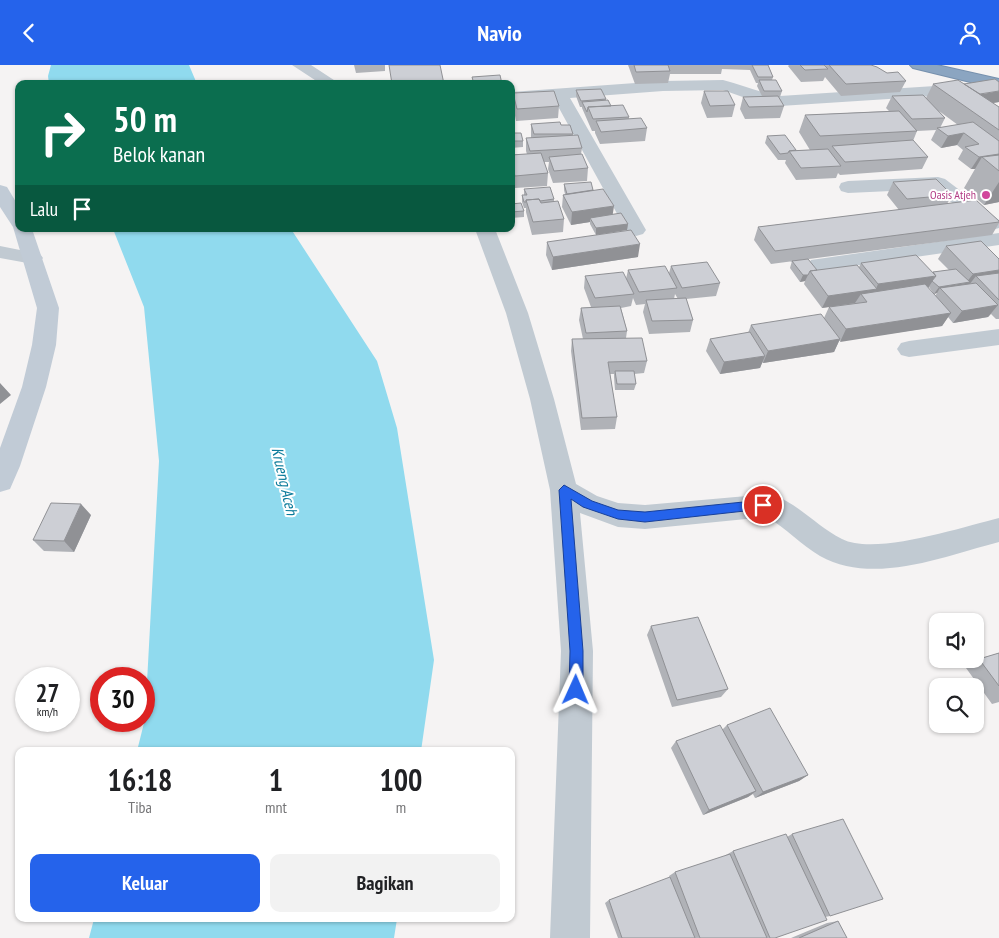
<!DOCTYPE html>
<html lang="id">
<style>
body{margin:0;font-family:"PT Sans Narrow",sans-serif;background:#f2f2f2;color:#202124;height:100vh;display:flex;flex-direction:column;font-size:19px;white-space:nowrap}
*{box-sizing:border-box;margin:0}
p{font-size:16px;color:#757577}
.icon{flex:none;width:28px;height:28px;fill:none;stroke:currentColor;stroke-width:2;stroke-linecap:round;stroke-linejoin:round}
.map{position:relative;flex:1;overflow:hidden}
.drawer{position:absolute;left:15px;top:682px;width:500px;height:175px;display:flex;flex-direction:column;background:#fff;border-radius:10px;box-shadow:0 1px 4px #0004}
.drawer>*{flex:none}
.banner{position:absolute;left:15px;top:15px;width:500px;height:152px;border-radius:10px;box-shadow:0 1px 4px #0004;background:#0b6e4f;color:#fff;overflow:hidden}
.tools{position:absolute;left:929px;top:548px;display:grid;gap:10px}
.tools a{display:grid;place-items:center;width:55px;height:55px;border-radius:10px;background:#fff;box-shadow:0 1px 4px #0004;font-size:25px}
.speed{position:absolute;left:15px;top:602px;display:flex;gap:10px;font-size:25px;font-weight:700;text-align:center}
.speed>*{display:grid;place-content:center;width:65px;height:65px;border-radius:50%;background:#fff;box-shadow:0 1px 4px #0004;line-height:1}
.speed small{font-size:12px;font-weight:400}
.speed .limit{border:8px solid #d22;background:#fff;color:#111}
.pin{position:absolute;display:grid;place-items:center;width:42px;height:42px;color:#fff;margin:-21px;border:2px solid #fff;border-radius:50%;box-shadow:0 1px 5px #0007}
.me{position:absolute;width:55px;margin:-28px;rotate:1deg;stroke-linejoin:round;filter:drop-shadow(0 0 4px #0008)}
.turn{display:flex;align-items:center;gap:18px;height:105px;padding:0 15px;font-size:22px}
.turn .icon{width:65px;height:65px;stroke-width:2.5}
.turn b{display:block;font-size:35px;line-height:42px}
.then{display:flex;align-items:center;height:48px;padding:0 15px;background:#0003;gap:10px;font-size:19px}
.eta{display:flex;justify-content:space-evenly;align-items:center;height:85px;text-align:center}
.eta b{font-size:30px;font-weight:600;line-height:35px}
.primary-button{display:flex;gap:10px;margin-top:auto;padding:10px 15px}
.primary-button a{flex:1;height:58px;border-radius:10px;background:#2563eb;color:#fff;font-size:20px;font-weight:600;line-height:58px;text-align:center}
.primary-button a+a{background:#f2f2f2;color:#202124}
header{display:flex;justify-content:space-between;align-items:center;height:65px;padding:0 15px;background:#2563eb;color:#fff;font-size:22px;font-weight:600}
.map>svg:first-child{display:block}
</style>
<header><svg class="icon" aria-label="back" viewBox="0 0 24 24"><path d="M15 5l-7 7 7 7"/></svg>Navio<svg class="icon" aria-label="person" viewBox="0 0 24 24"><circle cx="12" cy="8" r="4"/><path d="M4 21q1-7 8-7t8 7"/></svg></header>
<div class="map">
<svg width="999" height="873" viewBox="0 0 999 873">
<rect width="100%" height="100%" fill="#f5f3f3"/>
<path fill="#90daee" d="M51,0H189L197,19H49L48,11Z
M113,164H291L377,296L397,363L434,595L421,686H137L145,654L159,396L144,242Z
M94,854H397L394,873H89Z"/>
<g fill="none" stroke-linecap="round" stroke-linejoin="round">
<defs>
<path id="highway" d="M910,0H937L999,14V24L913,3Z"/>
</defs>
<use href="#highway" stroke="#7690ad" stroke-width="2"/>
<path fill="#c1cad2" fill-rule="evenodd" d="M292,0H311L340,19H321Z
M723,15C743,20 760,28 780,31L966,19L972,21L974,24L972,27L966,29L780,41L754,36L723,25L663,26L570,33L646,165L643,169L636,171L629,169L626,165L554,34L511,37V27L663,16Z
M938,112L945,114L999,155V163L992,165L985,163L934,124L848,128L841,126L839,122L841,118L848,116Z
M475,164H495L528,248L554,334L576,419L597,431L618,438L645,440L771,429C798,438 816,461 842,474C875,491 962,462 999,453V477C944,491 874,521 820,491C801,480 786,463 767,452L645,464L618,462L580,448L593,586L590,873H550L561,586L550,425L530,334L506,248Z
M999,168V180L818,206L811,205L808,200L811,195L818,194Z
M0,181L40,189L43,193L40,197L33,199L0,193Z
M999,264V280L909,292L901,290L897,284L901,278L909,276Z"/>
<path fill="#c1cbd6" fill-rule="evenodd" d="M0,120L7,122L19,142V164H32L59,243L56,280L46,322L20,401L10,424L0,427V383L22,322L32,280L37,243L13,162L0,142Z"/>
<use href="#highway" fill="#8ba5c1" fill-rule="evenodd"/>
</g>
<path fill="#b0b2b7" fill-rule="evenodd" d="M354,0H385V6L356,8Z
M628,0H768L773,12L772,15L782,26L780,32H779L784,41L780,53L745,54L740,44L743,32L762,31L757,21L758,18H756L750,5L722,4L721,9H670L668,18L635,19Z
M789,0H871L887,8L906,16L900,27L841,31L825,12L823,16L801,17L788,1Z
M933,19H964L999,37L993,38L999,42V137L984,140L964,123L975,104H971L958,94L963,85L957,80L941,83L931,75L936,65L917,66L913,76L928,92L922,104L840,110L838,108L836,113L796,115L785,98L786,95H778L765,78L767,71L796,85H810L799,67L805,50L889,46L886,43L892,31L926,33ZM939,46L958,60L940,63L945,53Z
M576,25L606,34V36L611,41L629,52V54L647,63L645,76L600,79L595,68V66H592L582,43V42H580L576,31Z
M704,26L735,40L732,52L707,53L701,38Z
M513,28L559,41L558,53L516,56L513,40Z
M531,59L561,60L573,69V71L582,83L581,89L588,103L587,116L553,118L548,104L549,97H544L548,108L547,121L515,123L511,110V90L527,89L526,86V73H531Z
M511,68L523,76V82L511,83Z
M893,117L952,130L947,139L999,156V158L992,170L771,199L754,175L758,162L899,145L887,130Z
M564,119L593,125L613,150L628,159L627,165L596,170L590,159V157L571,160L562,142L563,130L565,129L564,125Z
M524,124L554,134V136L564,154L563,167L532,170L526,147V143H524L522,137V130H524Z
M511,139L524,146V152L511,153Z
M547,177L638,192L552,205L546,190Z
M946,181L999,194V254H996L991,249L988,252L953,258L948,252L942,261L839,276L834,287L763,298L762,297L760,303L720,309L706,286L710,274L748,268L751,260L824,253L829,242L822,243L804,219L805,216L800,217L790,203L792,196L817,205L859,202L861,198L933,207L949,205L938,194ZM929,222L934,229L937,228L935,231L928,223Z
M671,201L720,218L716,231L686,234L693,255L690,267L649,269L643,247L645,239L636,240L633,233L631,241L621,243L627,266L626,273L647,296L644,308L634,309L636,319L634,325H615L614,312V309H610L617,352L615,364L581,365L571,286L572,274H583L579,255L581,243L591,242L584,223L585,211L626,214L628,205L669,208ZM675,229L678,234H674Z
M91,450L74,487L44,486L33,475Z
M651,561L728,624L721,632L672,642L647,570Z
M999,588V637L992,639L966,603L979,594Z
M727,660L808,710L799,716L755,733L753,729L748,732L703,750L671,683L676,676L723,664Z
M792,769L830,851L825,852L775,873H618L605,838L609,835L670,813L669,811L675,807L726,791V790L733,786L787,772Z
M838,856L847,873H791L827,858Z"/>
<path fill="#909195" d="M999,26V37L967,42L971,31Z
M964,68L957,80L941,83L948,71Z
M999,89V100L982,92L975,104H971L979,92Z
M999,117V137L984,140Z
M614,141L612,154L590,153V157L571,160L572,147Z
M628,159L627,165L596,170V163Z
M640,179L638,192L552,205L553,192Z
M999,205V216L976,211L969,220L940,223L937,228L934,229L939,222L966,218L973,209Z
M803,210H808L805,216L800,217Z
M936,211L928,223L861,229L855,238L822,243L828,231L876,224L878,219Z
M998,240L988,252L953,258L962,246Z
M951,248L942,261L840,277L846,264Z
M840,274L834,287L763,298L768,286Z
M765,291L760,303L720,309L724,297Z
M0,318L11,330L0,339Z
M81,439L91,450L74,487L64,476Z
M808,710L799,716L755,733L763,727Z
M756,726L748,732L703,750L709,745Z"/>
<path fill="#cdcfd5" stroke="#909195" d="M389,0H440L444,19H392Z
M634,0H668L670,6L636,7Z
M752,0H768L773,12H758Z
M800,0H824L828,4L805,5Z
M829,0H871L877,2L887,8L898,7L906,16L846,19Z
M500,10L502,19H474L472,12Z
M995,14L999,17V26L980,29L964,19Z
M759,15H776L782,26H764Z
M958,15L999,42V65L933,19Z
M601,24L606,34L581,36L576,25Z
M554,26L559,41L517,44L513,28Z
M704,26H728L735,40L710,41Z
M923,30L945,53L912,54L892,31Z
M778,31L784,41L749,42L743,32Z
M608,35L611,41L588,42L587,47L582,37Z
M623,40L629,52L593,54L588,42Z
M899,46L917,66L820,71L805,50Z
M641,53L647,63L601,67L596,56Z
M560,57L561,60H570L573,69H534L531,59Z
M973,57L999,76V89L979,92L965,82L979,79L964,68L948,71L937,63Z
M511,68H521L523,76H511Z
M578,70L582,83L530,86L526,73Z
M785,70L796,85L789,86L788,88L780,89L767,71Z
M913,75L928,92L845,97L832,81Z
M828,84L841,101L801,103L789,86Z
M541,88L548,108L515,111L511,97V90Z
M582,89L588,103L554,106L549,92Z
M999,90V106L982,92Z
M936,114L952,130L907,134L893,117Z
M591,117L593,125L567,129L564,119Z
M550,122L554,134L540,136L539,134L526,135V137H524L522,130H527L524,124Z
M603,124L614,141L572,147L563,130Z
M539,134L541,138L558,136L564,154L533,157L526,135Z
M976,135L999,156V157L775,186L758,162Z
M521,138L524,146L511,147V139Z
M621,148L628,159L596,163L590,153Z
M631,165L640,179L553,192L547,177Z
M981,176L999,194V205L973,209L946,181Z
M916,190L936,211L878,219L861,198Z
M808,194L817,205L810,206L808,210H803L792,196Z
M707,197L720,218L682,223L671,201Z
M857,200L877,224L828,231L810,206Z
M665,201L677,223L639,227L628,205Z
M956,204L970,217L939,222L932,216L936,211L933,207Z
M623,207L634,229L595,233L585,211Z
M999,208V235L976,211Z
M976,218L998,240L962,246L940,223Z
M925,219L951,248L846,264L829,242L867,237L861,229Z
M686,233L693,255L652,256L646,235Z
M620,241L627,266L586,268L581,243Z
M821,249L840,274L768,286L751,260Z
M750,267L765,291L724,297L710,274Z
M642,273L647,296L608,297L617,352L582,353L572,274Z
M615,306H634L636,319H617Z
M51,438L81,439L64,476L33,475Z
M698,552L728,624L677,635L651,561Z
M999,588V621L979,594Z
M770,643L808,710L763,727L727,660Z
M720,660L756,726L709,745L676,676Z
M843,754L883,834L830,851L792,769Z
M786,769L827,855L775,873H770L733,786Z
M730,789L767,873H700L675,807Z
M670,812L695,873H622L609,835Z
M838,856L847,873H799Z"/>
<path fill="#2563eb" stroke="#184099" d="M564,420L592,436L618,445L631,446L645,447L763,435L767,436L769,440L767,443L763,444L645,457L618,454L583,442L571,434L583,586V625L581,629L576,631L571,629L569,625L570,586L559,425Z"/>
<circle fill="#d1479c" stroke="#fff" stroke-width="2" cx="986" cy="130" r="5"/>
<g text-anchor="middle" stroke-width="4" stroke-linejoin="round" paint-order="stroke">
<g font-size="12" fill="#b23c85" stroke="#fff" text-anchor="end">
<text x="976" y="134">Oasis Atjeh</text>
</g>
<g font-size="16" font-style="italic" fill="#0c7c9b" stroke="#fff">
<text transform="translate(285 416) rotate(77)" y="6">Krueng Aceh</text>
</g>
</g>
</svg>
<div class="tools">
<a><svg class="icon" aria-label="sound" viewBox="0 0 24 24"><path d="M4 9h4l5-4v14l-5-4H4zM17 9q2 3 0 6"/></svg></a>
<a><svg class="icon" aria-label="search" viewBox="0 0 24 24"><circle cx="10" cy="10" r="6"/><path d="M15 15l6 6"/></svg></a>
</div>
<div class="speed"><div>27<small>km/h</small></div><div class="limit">30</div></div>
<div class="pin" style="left:763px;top:440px;background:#d93025"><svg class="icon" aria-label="arrive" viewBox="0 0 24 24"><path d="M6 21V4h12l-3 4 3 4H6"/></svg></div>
<svg class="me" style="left:576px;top:625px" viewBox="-20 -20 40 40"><path d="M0-17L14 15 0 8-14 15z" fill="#2563eb" stroke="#fff" stroke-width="4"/></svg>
<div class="banner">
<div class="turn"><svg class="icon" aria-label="right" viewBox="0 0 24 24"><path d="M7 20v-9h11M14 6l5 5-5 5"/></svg><div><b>50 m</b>Belok kanan</div></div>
<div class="then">Lalu<svg class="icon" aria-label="arrive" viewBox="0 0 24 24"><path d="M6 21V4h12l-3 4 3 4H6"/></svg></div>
</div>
<section class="drawer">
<div class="eta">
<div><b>16:18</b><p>Tiba</p></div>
<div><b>1</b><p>mnt</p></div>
<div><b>100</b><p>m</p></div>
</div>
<div class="primary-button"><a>Keluar</a><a>Bagikan</a></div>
</section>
</div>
